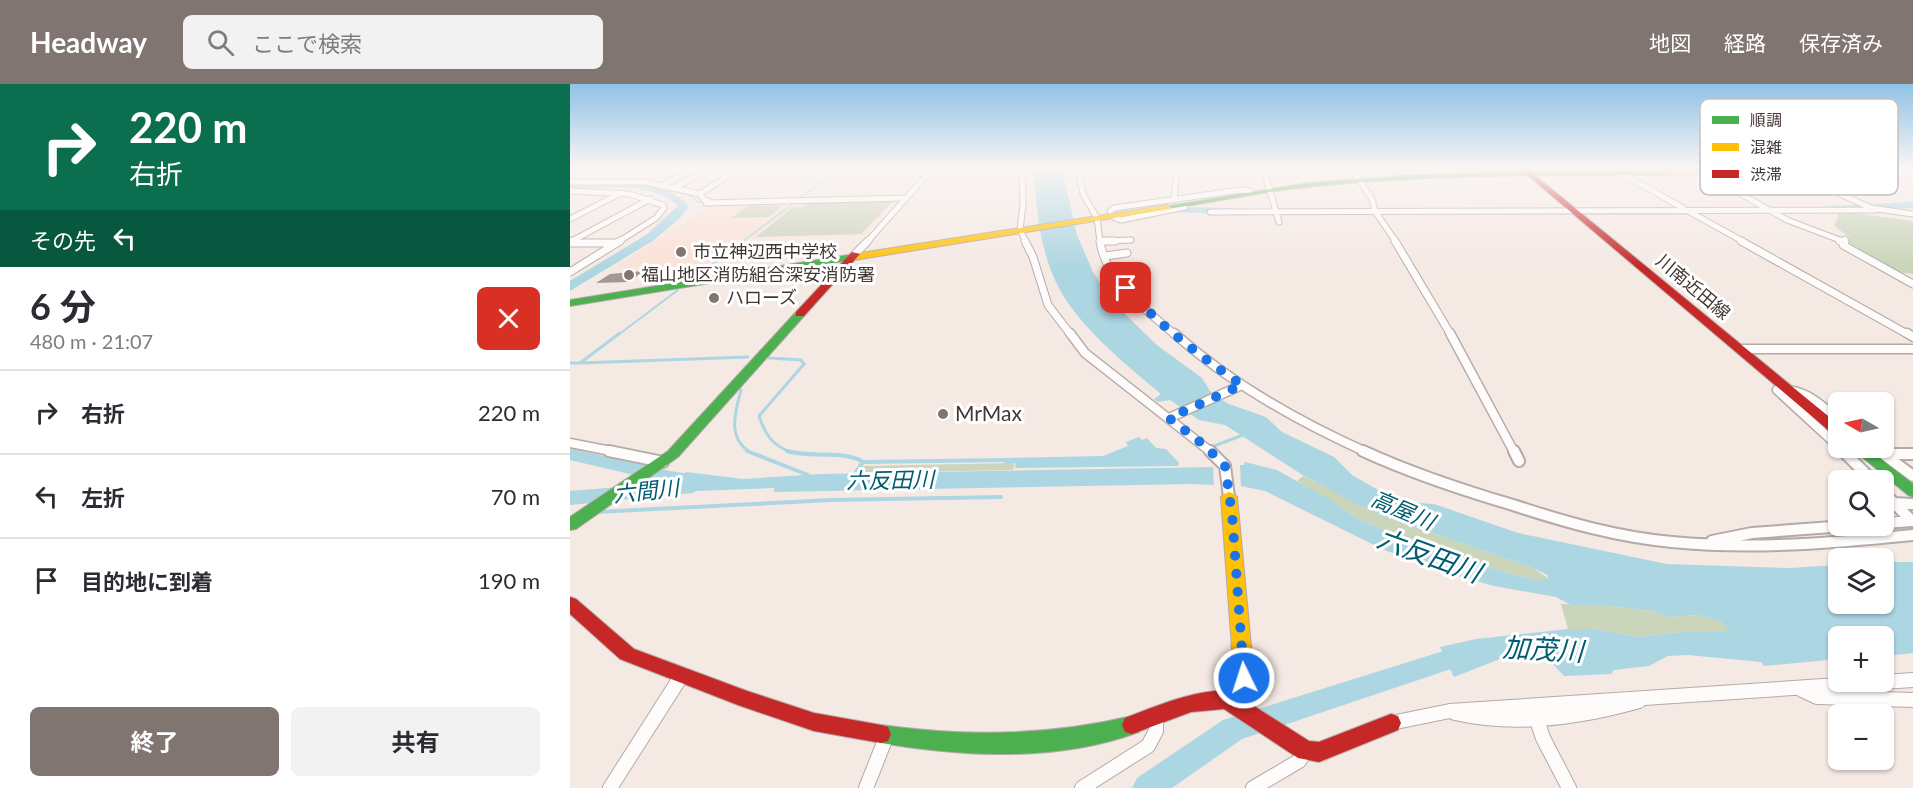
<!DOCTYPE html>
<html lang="ja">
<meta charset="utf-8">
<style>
body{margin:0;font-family:Lato,"Noto Sans JP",sans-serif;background:#f2f2f3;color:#2b2b33;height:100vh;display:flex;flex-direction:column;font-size:22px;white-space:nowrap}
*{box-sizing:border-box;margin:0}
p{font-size:20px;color:#7c7c81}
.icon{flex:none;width:33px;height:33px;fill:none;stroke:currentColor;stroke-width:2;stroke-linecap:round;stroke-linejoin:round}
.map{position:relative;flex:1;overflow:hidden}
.panel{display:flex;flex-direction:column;background:#fff;width:570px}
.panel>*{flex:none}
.guide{background:#0b6e4f;color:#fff;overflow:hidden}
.needle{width:39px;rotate:279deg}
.tools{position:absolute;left:1258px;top:308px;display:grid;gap:12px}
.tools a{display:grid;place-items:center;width:66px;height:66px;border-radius:9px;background:#fff;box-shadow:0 2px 4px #0004;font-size:30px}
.pin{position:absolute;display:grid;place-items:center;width:51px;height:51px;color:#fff;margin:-26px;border-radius:12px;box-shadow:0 3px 9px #0006}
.me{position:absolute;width:66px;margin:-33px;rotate:356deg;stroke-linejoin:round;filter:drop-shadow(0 0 4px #0008)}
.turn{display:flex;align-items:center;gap:21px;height:126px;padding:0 30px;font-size:27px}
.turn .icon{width:78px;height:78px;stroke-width:2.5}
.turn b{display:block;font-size:42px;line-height:51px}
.then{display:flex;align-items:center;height:57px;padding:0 30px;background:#0003;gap:12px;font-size:22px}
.round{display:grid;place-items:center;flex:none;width:63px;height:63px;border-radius:9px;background:#f2f2f3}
.head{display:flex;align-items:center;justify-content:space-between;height:102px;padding:0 30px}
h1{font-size:36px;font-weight:700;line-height:45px}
.cta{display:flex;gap:12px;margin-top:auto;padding:12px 30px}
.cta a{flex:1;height:69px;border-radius:9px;background:#817571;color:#fff;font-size:24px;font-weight:700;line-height:69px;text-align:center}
.cta a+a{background:#f2f2f3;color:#2b2b33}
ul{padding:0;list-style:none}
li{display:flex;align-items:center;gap:18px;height:84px;padding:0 30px;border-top:2px solid #e1e1e2}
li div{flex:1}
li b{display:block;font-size:22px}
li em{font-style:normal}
header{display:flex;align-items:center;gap:36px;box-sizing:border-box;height:84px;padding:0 30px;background:#817571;color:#fff}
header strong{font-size:28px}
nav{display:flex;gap:33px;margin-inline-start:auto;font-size:21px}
.search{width:420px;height:54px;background:#f2f2f3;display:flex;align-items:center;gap:15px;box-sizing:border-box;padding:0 21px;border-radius:9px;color:#7c7c81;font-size:22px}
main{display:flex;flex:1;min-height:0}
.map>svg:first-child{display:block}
</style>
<header>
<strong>Headway</strong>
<div class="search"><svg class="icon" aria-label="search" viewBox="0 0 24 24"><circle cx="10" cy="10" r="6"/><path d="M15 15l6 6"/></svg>ここで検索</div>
<nav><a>地図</a><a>経路</a><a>保存済み</a></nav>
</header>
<main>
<section class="panel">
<div class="guide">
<div class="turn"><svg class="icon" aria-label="right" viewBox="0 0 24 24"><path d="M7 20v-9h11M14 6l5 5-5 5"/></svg><div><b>220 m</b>右折</div></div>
<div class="then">その先<svg class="icon" aria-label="left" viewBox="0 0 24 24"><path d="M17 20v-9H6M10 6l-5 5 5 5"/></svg></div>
</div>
<div class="head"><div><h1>6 分</h1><p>480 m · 21:07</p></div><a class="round" style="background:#d93025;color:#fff"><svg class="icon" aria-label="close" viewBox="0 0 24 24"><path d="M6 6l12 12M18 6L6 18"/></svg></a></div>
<ul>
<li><svg class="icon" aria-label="right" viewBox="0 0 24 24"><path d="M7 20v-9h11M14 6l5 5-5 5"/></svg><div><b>右折</b></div><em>220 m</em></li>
<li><svg class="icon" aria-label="left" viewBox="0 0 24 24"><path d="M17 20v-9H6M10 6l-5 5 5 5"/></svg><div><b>左折</b></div><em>70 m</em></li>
<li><svg class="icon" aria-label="arrive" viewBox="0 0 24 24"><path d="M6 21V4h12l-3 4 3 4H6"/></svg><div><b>目的地に到着</b></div><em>190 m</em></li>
</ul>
<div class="cta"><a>終了</a><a>共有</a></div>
</section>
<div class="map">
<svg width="1343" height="704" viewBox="0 0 1343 704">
<rect width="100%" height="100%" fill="#f5e9e4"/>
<path fill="#fae2d7" d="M326,115L294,151L171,154L121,192L107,194L122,182L45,183L142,120Z"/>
<path fill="#cdd4bf" d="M317,116L322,118L291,150L186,153L222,124C228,124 238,121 243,118Z
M178,122H213L198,133L161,134Z
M445,379L443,386L288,389L293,382Z"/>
<path fill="#cad5ba" d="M1282,129L1343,137V190L1321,187L1277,163L1279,153L1264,142L1269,130Z
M733,392L811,431L963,484L979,495H964L941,490L863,467L784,433L727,397Z
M991,520L1033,521L1082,527L1098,533L1128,531L1150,537L1163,548H1109L1070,553L1025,545H998Z"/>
<path fill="#add6e3" d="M464,84H492L507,151L523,188L538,212L563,238L588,262L632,294L642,310L659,320L696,333L712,348L764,373L782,391L815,410L836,418L864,420L948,449L1097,480L1219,484L1269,481V519H1314V478H1343V569L1314,572V552H1269V575L1194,582L1191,578L1118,571L1098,572L1079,582L1044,586L1041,590L994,592L970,566L958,564L884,593L870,563L906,555L998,545H1025L1070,553L1109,548H1162L1150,537L1128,531L1098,533L1082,527L1033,521H1001L986,513L924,502L870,487L812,465L695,407L671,402L670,381H674L675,378L707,386L760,416L784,433L863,467L941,490L964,495H979L977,491L963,484L811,431L783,418L734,392L655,341L629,336L600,316L588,318L584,315L591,310C555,280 504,239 485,196C469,161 466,122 464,84Z
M569,353L572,356L577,354L586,364L596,365L609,379L608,382L445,384L446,379L434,380L435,374L533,372L558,362L556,358Z
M643,383L644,401L621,400L204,408V404L98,408L116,388L173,395L251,390Z"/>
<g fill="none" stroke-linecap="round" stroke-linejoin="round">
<path stroke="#add6e3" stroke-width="1.5" d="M118,110L128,118H134
M230,114L269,84
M172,158L224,119"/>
<path stroke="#add6e3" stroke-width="2" d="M127,192L174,157
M48,251L108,206"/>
<path stroke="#add6e3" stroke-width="3" d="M50,249L10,279L178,273
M199,274L231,276L234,280L189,332C195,350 203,363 222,368
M0,279H10
M171,306C165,328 157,354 180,368
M644,362L673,351"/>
<path stroke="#add6e3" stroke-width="4" d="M177,367L238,391
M217,367C239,374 275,366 293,378L438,376
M284,391L293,378
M26,428L261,416L431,413"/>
<path fill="#add6e3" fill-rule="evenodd" d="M44,99C70,100 101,101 119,122L111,133L84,156L0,207V197L76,151L108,122C81,97 34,104 0,106V100Z
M1343,118V124L1255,128L1250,125L1255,122Z
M606,123L660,124L665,127L660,130L602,128L601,126Z
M0,364L100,387L140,393L143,397L140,401L122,409L0,421V407L98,399L0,376Z
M899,559L908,562L912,569L908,576L672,655L602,704H562L567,694L653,636Z"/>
</g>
<path fill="#a59692" d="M74,187L58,198L26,199L40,190Z"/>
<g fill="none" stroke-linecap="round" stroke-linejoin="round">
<defs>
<path id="street-far4" d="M452,84L453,120L450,146L456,158
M508,84L513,110L527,134L530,158
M693,84L709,138
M781,84L802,115L805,127L826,158
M870,84L873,87
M1125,84L1217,136L1275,158
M1213,84L1301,124L1343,130
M0,87L138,85
M1049,88L1113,124
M0,98H75L130,110L134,116L138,117L136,119L336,114
M94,101L121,86
M106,103L135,87
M0,107L59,110L93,121L94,124L86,134L48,158
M130,110L170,84
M604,116L607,84
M540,127L544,124L670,106L680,107
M640,128L1306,126
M1120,128L1174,158
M545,134L551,136L615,123
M0,135L51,109
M531,157L561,156
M0,158L80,115
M297,158L363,84
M1274,158L1275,155"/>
<path id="street-far3" d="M455,157L463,173L478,221L501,251
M530,157C535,197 577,226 605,251
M531,157H545
M825,157L881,251
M1171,157L1339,251
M1270,157L1275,158
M1274,157L1273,161L1343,200
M0,158L3,157
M0,159H46
M285,170L298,157
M535,172L557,169
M0,188L50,157"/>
<path id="street-far2" d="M500,249L515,269L641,368
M604,249C661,300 727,337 796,368
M880,249L944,368
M1337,249L1343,253
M1170,265H1343
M599,334L672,301
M1269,336C1250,320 1233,303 1207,306L1269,363
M0,359L46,368
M1269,363L1274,368
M1304,363L1311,368"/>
<path id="street-far1" d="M39,367L93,378
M640,367L655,382L659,413
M793,367C841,389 892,406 943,421C995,438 1047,453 1102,458C1183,466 1263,459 1343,451
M944,367L949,377
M1273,367L1302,396
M1309,367L1343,392
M1314,370H1343
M1314,409L1342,437L1314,439
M1324,419L1342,420
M1142,457L1182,449L1289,441"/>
<path id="street" d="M1232,606L1247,613L1343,616
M885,629C946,643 1009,634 1069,617
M967,636L973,654L999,704
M821,639L880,627L1343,596
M40,704L112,591
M296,704L317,651
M512,704L578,662L586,647V634
M683,704L729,677L736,667"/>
<path id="fast" d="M963,87H1098L1102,89L1098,91C978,91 857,90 737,103C690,108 644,118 597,125L593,123L737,99L827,92Z
M284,170L289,173L287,175L0,222V216Z
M230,227L235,230L234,232L108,373L6,445L0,446V433L98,367L226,228Z
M1280,363H1296L1343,400V413L1338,411Z
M562,632L569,634L572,641L569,648C488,678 395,673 311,659L304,657L301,650L304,643L311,641C396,653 478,652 562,632Z"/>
<path id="slow" d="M1239,84H1325L1322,86L1098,91L1094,89L1098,87Z
M597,121L601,123L600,125L284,176L279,173L284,170Z
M659,408L664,410L667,413L684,594L665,622L658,625L651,622L648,616L664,592L651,413L654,410Z"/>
<path id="jam" d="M949,84H956L1269,341V352L1264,351Z
M282,168L290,170L234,232H226V228Z
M0,513L6,515L64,565L177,607L244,629L311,641L318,643L321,650L318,657L311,659L244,647L168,621L50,575L0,530Z
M645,607L665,610L739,657L749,658L821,630L828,632L831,639L828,646L749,678L728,674L654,625L621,628L562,650L555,648L552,641L555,634C584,623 614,610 645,607Z"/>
</defs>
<use href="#street-far4" stroke="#b4aaa6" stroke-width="7"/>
<use href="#street-far3" stroke="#b4aaa6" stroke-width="9"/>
<use href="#street-far2" stroke="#b4aaa6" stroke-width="11"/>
<use href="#street-far1" stroke="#b4aaa6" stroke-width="14"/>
<use href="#street" stroke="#b4aaa6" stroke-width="16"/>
<use href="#fast" stroke="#b4aaa6" stroke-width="2"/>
<use href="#slow" stroke="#b4aaa6" stroke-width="2"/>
<use href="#jam" stroke="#b4aaa6" stroke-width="2"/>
<use href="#street-far4" stroke="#fefcfb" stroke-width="5"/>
<use href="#street-far3" stroke="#fefcfb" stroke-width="7"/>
<use href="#street-far2" stroke="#fefcfb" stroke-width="8"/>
<use href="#street-far1" stroke="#fefcfb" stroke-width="10"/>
<use href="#street" stroke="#fefcfb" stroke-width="14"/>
<use href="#fast" fill="#4caf50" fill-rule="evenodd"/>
<use href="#slow" fill="#ffc107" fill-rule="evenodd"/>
<use href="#jam" fill="#c62828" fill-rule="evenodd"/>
</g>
<linearGradient id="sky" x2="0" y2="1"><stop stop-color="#90c2e6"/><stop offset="0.46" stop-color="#faf5f3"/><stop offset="1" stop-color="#faf5f3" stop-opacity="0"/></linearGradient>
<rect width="1343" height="182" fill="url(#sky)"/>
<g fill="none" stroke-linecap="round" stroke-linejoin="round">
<path stroke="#1a73e8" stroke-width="10" stroke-dasharray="0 18" d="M556,204C590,242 630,272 672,301L599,334L634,361L655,382L662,430L674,594"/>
</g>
<g fill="#817571" stroke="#fff" stroke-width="2">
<circle cx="111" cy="168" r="6"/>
<circle cx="59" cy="191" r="6"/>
<circle cx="144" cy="214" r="6"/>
<circle cx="373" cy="330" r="6"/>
</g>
<g text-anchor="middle" stroke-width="6" stroke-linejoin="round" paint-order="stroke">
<g font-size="18" fill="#423733" stroke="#fff" text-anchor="start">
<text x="123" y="174">市立神辺西中学校</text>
<text x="71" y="197">福山地区消防組合深安消防署</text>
<text x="156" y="220">ハローズ</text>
</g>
<g font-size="18" fill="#423733" stroke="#fff">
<text transform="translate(1123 203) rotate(40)" y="6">川南近田線</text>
</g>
<g font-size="21" fill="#423733" stroke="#fff" text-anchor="start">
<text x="385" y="337">MrMax</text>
</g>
<g font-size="22" font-style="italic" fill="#005d71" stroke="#fff">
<text transform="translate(320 396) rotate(-1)" y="8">六反田川</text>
<text transform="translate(76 407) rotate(-6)" y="8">六間川</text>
<text transform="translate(833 426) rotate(23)" y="8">高屋川</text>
</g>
<g font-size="27" font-style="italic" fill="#005d71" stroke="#fff">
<text transform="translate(859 472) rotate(20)" y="9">六反田川</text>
<text transform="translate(973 566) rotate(3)" y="9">加茂川</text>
</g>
</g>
<rect x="1130" y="15" width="198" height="96" rx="9" fill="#fff" stroke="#c6c3c2" stroke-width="1.5"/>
<rect x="1142" y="32" width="27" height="8" fill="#4caf50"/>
<rect x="1142" y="59" width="27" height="8" fill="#ffc107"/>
<rect x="1142" y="86" width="27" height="8" fill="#c62828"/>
<g font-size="16" fill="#423733">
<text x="1180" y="42">順調</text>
<text x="1180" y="69">混雑</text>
<text x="1180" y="96">渋滞</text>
</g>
</svg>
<div class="tools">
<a><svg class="needle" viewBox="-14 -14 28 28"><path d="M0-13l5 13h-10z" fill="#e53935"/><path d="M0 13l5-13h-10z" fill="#7c7c81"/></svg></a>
<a><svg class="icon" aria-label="search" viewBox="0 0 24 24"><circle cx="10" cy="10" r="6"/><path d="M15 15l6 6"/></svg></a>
<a><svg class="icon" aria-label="layers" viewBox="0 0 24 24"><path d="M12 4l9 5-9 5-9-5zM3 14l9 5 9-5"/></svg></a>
<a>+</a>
<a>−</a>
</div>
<div class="pin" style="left:556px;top:204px;background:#d93025"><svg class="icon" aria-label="arrive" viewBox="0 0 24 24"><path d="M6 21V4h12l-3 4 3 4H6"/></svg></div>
<svg class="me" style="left:674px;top:594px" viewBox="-20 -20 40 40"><circle r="17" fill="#1a73e8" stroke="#fff" stroke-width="3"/><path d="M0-11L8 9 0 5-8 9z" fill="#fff"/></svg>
</div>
</main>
